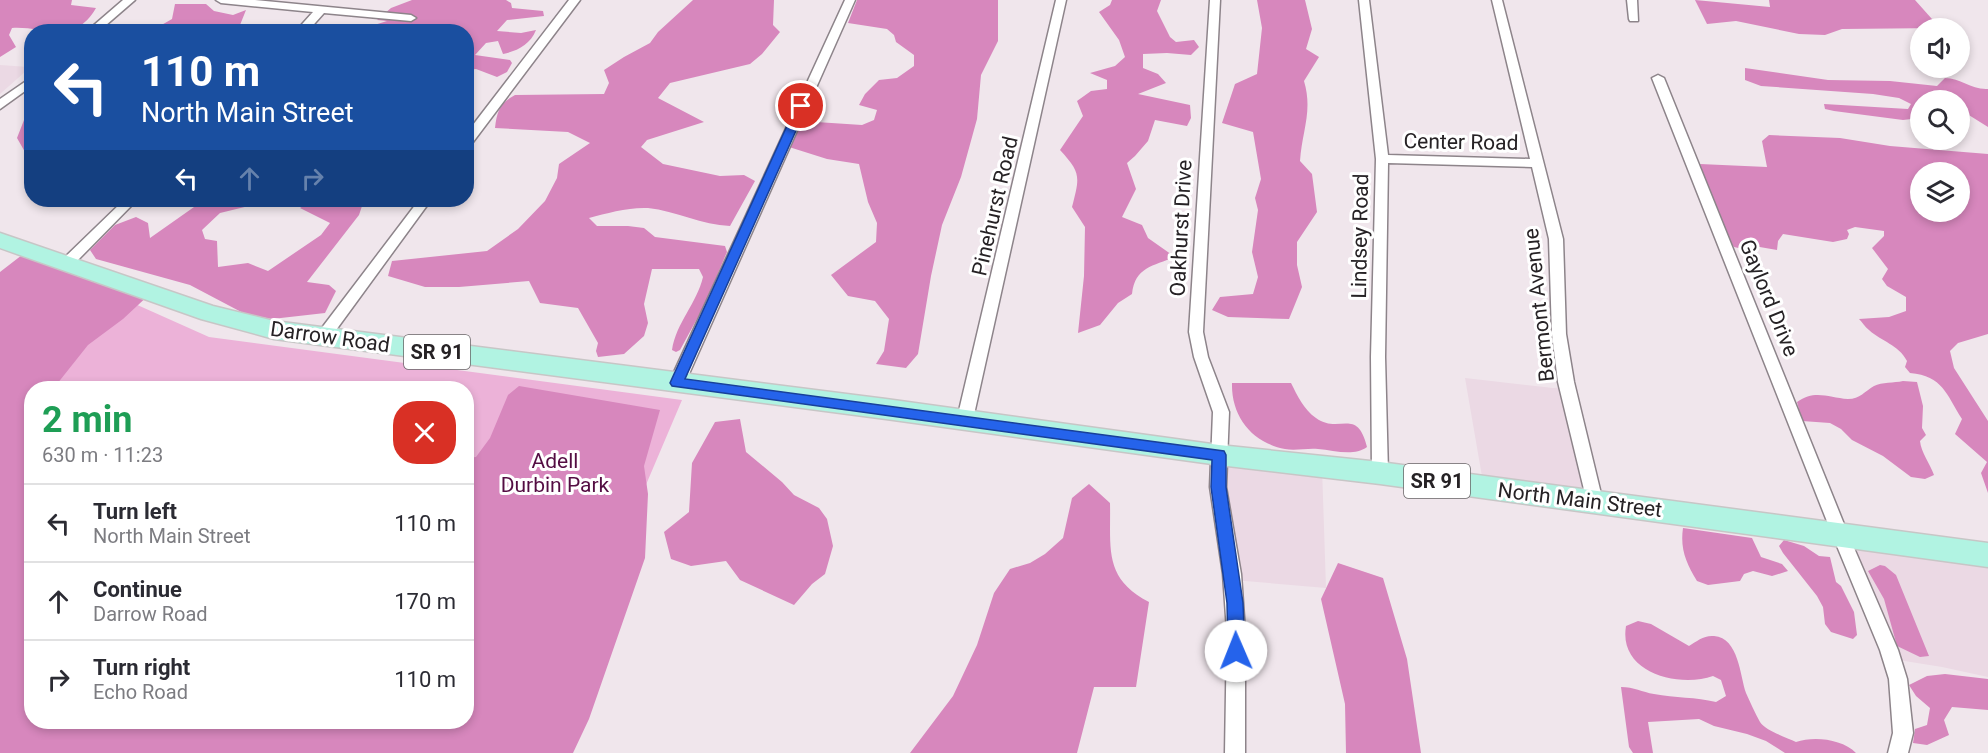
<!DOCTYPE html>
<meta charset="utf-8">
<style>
body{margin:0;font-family:Roboto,sans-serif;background:#f7f7f7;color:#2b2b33;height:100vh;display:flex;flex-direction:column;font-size:22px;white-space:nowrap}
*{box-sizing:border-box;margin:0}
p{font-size:20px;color:#7c7c81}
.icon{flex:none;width:33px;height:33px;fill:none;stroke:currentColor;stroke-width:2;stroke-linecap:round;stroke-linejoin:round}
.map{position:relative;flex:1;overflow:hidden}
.details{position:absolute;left:24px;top:381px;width:450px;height:348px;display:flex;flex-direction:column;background:#fff;border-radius:24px;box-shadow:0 3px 9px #0003}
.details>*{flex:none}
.top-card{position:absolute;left:24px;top:24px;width:450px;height:183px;border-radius:24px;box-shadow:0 3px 9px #0003;background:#1a4fa0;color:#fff;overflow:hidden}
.tools{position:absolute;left:1910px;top:18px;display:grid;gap:12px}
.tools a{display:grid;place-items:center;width:60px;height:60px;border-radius:50%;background:#fff;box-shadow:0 3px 9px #0003;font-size:30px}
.pin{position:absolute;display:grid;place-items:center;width:51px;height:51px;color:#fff;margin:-26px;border:3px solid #fff;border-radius:50%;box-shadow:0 2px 6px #0007}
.me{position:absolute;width:66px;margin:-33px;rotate:359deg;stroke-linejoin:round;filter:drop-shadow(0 0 4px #0008)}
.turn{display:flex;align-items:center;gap:21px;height:126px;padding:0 18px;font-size:27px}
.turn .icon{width:78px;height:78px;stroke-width:2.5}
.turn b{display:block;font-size:42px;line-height:51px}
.lanes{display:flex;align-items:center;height:57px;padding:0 18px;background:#0003;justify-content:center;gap:30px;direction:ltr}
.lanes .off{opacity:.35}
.round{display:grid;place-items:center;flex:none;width:63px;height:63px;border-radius:24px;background:#f7f7f7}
.overview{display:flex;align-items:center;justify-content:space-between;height:102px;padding:0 18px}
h1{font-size:36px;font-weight:700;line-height:45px;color:#1e9e55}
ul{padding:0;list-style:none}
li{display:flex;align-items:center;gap:18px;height:78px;padding:0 18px;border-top:2px solid #e1e1e2}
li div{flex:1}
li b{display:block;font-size:22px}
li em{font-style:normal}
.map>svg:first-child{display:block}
</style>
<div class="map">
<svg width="1988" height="753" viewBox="0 0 1988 753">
<rect width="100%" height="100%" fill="#f0e6ec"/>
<path fill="#ebd9e4" d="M0,65L28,67L26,71L0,94Z
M1465,378L1553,388L1568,387L1595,502L1484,488Z
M1219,455L1322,467L1326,588L1233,580Z
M1840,534L1988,555V677L1942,667L1892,659Z"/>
<path fill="#ecb2d8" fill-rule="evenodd" d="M115,295L209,337L682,400L532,753H0V413ZM32,388H466V722H32Z"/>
<path fill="#d787bd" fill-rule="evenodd" d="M0,0H72L71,5L96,8C74,46 45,26 12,28L9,35L16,47L0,57Z
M412,0H506L511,3L512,8L543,11L544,16L507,20L497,31L521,33L536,30C530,45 517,51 503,54L498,41L486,43L475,55L510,60L512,63L507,72L497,77L476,69L467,70L466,32H352L387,21L377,20L391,8Z
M693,0H774L773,25L780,32L762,54L750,64L670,83L658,98L704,122L647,140L641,147L663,164L720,176L744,175L755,181L730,226C702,225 676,211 648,208C629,207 607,213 589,218L597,226H628L644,228L655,237L725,246L727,252L704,306L680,350L676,352L672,350C676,323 697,303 703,277L699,269H652L644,304L648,323L644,336L624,354L598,357L596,351L598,343L578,308L540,303L529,281L459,287H425L388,276L392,261L487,251L518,229L545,201L557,178L559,164L590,143L568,132L495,128C497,111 500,103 515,95L604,94L609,83L604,70L624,57L650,43L658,32Z
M857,0H998V41L981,75L977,119L961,177L942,225L931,276L918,354L906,368L876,364L884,351L889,319L875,301L848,296L831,275L876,242L877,223L868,202L859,164L827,159L789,147L801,121L862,125L874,120L877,110L859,105L865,94L879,80L897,78L914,66V55L896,42L894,35L887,29L848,23Z
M1112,0H1161L1157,11L1170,37L1176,42L1194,40L1199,47L1191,55L1167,53L1143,54V68L1158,74L1166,83L1138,94L1190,105L1191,118L1187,126L1155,120L1148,141L1135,156L1127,163L1136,189L1122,217L1142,225L1148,238L1175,257C1153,266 1135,267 1132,294L1118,303L1100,325L1078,333L1084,276L1085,227L1072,207C1080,176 1081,173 1060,150L1083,116L1077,101L1091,91L1107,89V80L1090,73L1115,66L1125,57L1119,40L1099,12L1110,5Z
M1257,0H1305L1312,29L1306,49L1319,57L1304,81C1313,111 1302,131 1300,161L1312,174L1317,212L1297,242V265L1302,287L1289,319L1228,317L1212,310L1220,297L1253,294L1258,277L1252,252L1258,210L1255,198L1261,179L1253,132L1222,123L1235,84L1257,74L1262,28Z
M1695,0L1770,7L1769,0H1915L1940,28L1842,29L1825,35L1799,34L1736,21L1707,24Z
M175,4H206L214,11L233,15L246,10L240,25L231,31H151L172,19Z
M1745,68L1828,80L1890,81L1937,86L1945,78C1961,78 1971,90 1988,89V127L1964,112H1959V100H1920V118L1903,120L1834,111L1825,109L1824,104L1908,109L1911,104L1899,98L1873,94L1761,86L1745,80Z
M31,114V154L25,152L17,138L24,120Z
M1769,135L1840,138L1890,146L1988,154V334L1958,343L1950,351L1954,368L1988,421V493L1981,473L1987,462L1955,434L1962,419C1946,394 1943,376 1910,373L1905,367L1907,361C1898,344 1882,342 1869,330C1865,327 1862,322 1859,319L1889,317L1906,311V297L1887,286L1882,279L1888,269L1872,248L1884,236V231L1855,227L1847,230L1849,234L1847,239L1833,242L1783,234L1778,241L1777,250L1754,246L1743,249L1734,247L1725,236L1700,164L1767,167L1762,141ZM1920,172H1959V212H1920Z
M204,200H274L220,213L202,230L205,239L217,241L218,267L248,263L268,271L321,235L330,223L300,208L312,200H364L359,215L307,282L329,285L336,291L325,313L272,319L245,314L190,285L96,259L90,250L115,225L136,217L148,223L150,238Z
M22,255L152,292L123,319L88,345L57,384V388H32V722H466L467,458L476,457L490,438L508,395L519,386L660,410L644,466L648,494L645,558L589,719L573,753H0V272Z
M1903,381L1917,382L1923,406L1922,428L1926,435L1920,441C1921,452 1930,464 1934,475L1925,479L1911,477L1883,456L1852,440L1841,429L1830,423L1802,421L1797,402C1815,389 1829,398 1848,399C1860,399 1865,391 1874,386C1882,382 1894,383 1903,381Z
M1232,383H1291C1297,395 1304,410 1316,418C1339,435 1357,406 1367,447C1353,457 1334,450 1318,449C1307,448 1295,451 1285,449C1252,443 1231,416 1232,383Z
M740,419L746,452L782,482L794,495L819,508L827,519L833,546L825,574L812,584L794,605L740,580L726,561L691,566L671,559L664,532L689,512L692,463L715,422Z
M1089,484L1110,503C1111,548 1103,578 1149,602L1136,687H1094L1077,753H910L953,696L977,645L994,593L1010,569L1030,563L1045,554L1063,538L1072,498Z
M1683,528L1752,538L1761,557L1782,564L1788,571L1772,576L1753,571L1744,574L1740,581L1708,585L1697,581C1686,563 1680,549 1683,528Z
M1784,540L1804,546L1819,556L1830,557L1836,582L1841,586L1854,612L1857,635L1853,639L1831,632L1825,624L1823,607L1817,596L1783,553L1779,546Z
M1338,563L1383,578L1407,659L1421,753H1346L1345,704L1321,599Z
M1880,565L1885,566L1896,575L1929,656L1920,657L1897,646L1884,599L1868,571Z
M1638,621L1651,624L1689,646C1697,641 1704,635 1714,636C1739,638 1740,676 1746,693C1750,702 1755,713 1760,722C1766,731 1786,737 1796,742C1814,736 1842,739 1856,753H1785L1766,741L1747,734L1714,726L1699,719L1648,722L1653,753H1633L1629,747L1621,687C1634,687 1642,692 1654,694C1675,698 1696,697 1716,702L1726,696L1721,680L1713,676C1679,688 1618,673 1626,626Z
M1945,674L1988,679V710L1952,707L1944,720L1949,735L1927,745L1913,743L1915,729L1927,725L1930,708L1916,696L1909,685L1927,676Z"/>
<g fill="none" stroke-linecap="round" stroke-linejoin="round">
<defs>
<path id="minor" d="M123,0H135L98,32H86Z
M216,0H255L411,15L416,18L411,21L324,13L307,32H295L313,12L221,3Z
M569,0H580L470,146L466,147V134Z
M845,0H855L685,383L682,387H672L669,383Z
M1056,0H1066L973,419L970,423H960L957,419Z
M1210,0H1220L1203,332L1208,357L1229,412L1226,487L1241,574L1245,631V753H1225L1227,631L1223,574L1210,487L1213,412L1194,357L1189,332Z
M1359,0H1369L1388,155L1530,159L1492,0H1502L1563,239L1566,334L1574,382L1603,502L1601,507L1595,509L1589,507L1587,502L1558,382L1552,334L1549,239L1532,167L1388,163L1385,357L1388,473L1386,478L1380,480L1374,478L1372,473L1371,357L1376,159Z
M1627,0H1637L1638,21H1630L1629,19Z
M1658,75L1664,78L1848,534L1898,650L1907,679L1913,733L1908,753H1888L1893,733L1889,679L1880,650L1832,534L1652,78Z
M32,77V86L0,109V99Z
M124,200H137L73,265H63L61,262L63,259Z
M419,200H431L328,341H318L316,337L318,333Z"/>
<path id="primary" d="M0,233L213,306L274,321L886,399L1219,445L1380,462L1988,543V567L1380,484L1219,465L886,419L274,339L201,319L0,248Z"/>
</defs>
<use href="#minor" stroke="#8d848a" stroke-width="3"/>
<use href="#primary" stroke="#c7c6c6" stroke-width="3"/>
<use href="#minor" fill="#fff" fill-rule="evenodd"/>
<use href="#primary" fill="#b1f3e2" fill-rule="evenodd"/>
</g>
<path fill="#2563eb" stroke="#184099" stroke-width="1.5" d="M801,103L807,106L685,379L1224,451L1226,455V487L1243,603L1245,651L1242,657L1236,659L1230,657L1228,651L1227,603L1211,487L1212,460L672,386L670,383L796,106Z"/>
<g text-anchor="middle" stroke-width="6" stroke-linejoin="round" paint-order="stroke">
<g fill="#fff" stroke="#676466" stroke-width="1.5">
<rect x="404" y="335" width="66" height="34" rx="4.5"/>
<rect x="1404" y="464" width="66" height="34" rx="4.5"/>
</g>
<g font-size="20" font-weight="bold" fill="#262225">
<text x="437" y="359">SR 91</text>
<text x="1437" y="488">SR 91</text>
</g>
<g font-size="21" fill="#262225" stroke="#fff">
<text transform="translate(1461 142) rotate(1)" y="7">Center Road</text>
<text transform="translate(995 206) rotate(-77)" y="7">Pinehurst Road</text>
<text transform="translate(1181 228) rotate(-87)" y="7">Oakhurst Drive</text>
<text transform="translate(1360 236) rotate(-89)" y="7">Lindsey Road</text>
<text transform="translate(1769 298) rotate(68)" y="7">Gaylord Drive</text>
<text transform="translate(1539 305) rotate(-96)" y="7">Bermont Avenue</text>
<text transform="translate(330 337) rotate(8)" y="7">Darrow Road</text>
<text transform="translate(1580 500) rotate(7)" y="7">North Main Street</text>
</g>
<g font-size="21" fill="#540d43" stroke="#fff">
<text x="555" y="468">Adell<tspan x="555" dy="24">Durbin Park</tspan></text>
</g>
</g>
</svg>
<div class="tools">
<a><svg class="icon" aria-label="sound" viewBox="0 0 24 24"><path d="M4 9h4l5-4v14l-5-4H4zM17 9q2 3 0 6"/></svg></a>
<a><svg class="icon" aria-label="search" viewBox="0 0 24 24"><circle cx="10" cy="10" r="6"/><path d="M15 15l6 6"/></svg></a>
<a><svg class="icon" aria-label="layers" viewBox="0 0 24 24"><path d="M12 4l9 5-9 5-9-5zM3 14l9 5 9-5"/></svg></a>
</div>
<div class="pin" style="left:801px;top:106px;background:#d93025"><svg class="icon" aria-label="arrive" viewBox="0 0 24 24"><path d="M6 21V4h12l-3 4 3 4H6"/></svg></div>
<svg class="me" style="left:1236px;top:651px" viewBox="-20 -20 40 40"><circle r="19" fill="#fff"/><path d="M0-13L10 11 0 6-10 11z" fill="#2563eb"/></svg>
<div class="top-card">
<div class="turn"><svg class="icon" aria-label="left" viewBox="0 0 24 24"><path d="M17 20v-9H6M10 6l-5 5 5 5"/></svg><div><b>110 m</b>North Main Street</div></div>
<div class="lanes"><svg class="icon" aria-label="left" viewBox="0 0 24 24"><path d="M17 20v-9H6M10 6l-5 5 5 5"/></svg><svg class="icon off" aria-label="ahead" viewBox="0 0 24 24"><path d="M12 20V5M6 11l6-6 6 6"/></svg><svg class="icon off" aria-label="right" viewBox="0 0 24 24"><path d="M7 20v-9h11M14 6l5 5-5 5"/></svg></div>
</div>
<section class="details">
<div class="overview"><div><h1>2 min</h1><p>630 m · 11:23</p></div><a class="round" style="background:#d93025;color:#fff"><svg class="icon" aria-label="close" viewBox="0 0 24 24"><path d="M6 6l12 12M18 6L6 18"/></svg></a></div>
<ul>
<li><svg class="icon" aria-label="left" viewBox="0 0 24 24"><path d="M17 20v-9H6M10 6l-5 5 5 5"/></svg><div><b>Turn left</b><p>North Main Street</p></div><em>110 m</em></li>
<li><svg class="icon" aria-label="ahead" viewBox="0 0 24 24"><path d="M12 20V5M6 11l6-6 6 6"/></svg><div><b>Continue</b><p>Darrow Road</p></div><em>170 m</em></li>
<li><svg class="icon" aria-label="right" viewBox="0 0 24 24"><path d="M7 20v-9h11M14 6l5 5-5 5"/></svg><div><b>Turn right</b><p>Echo Road</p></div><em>110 m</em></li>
</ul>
</section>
</div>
